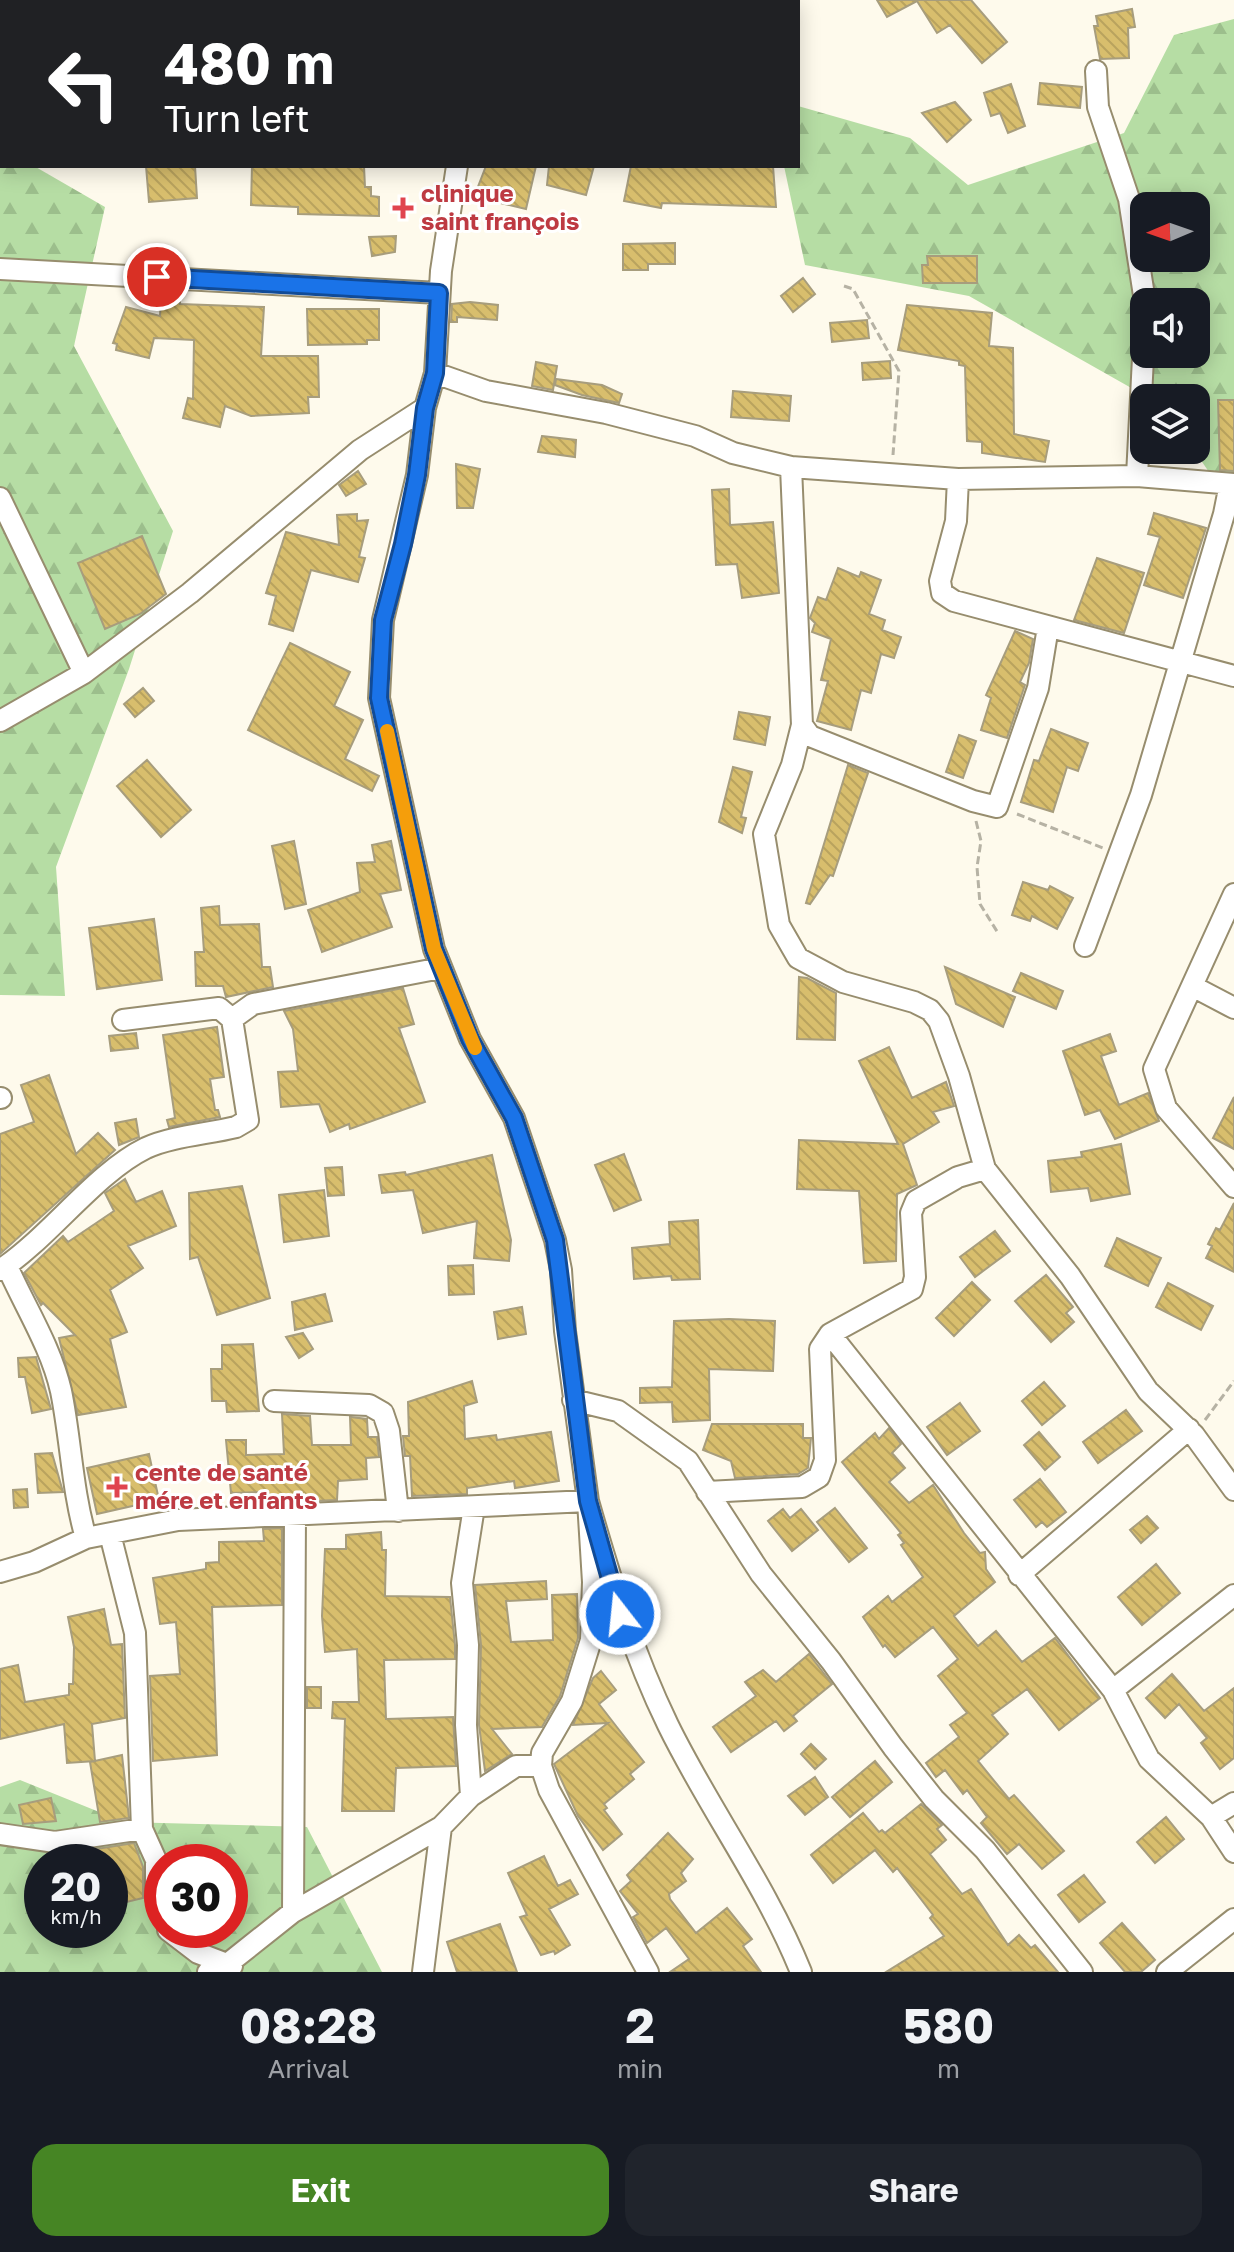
<!DOCTYPE html>
<meta charset="utf-8">
<style>
body{margin:0;font-family:"Golos Text",sans-serif;background:#20242c;color:#f1f3f6;height:100vh;display:flex;flex-direction:column;font-size:30px;white-space:nowrap}
*{box-sizing:border-box;margin:0}
p{font-size:26px;color:#9ea1a6}
.icon{flex:none;width:44px;height:44px;fill:none;stroke:currentColor;stroke-width:2;stroke-linecap:round;stroke-linejoin:round}
.map{position:relative;height:1972px;overflow:hidden}
.details{display:flex;flex-direction:column;background:#171b24;flex:1}
.details>*{flex:none}
.top-card{position:absolute;left:0px;top:0px;width:800px;height:168px;box-shadow:0 4px 20px #0003;background:#202124;color:#fff;overflow:hidden}
.needle{width:52px;rotate:268deg}
.buttons{position:absolute;left:1130px;top:192px;display:grid;gap:16px}
.buttons a{display:grid;place-items:center;width:80px;height:80px;border-radius:16px;background:#171b24;box-shadow:0 4px 20px #0003;font-size:40px}
.speed{position:absolute;left:24px;top:1844px;display:flex;gap:16px;font-size:40px;font-weight:700;text-align:center}
.speed>*{display:grid;place-content:center;width:104px;height:104px;border-radius:50%;background:#171b24;box-shadow:0 4px 20px #0003;line-height:1}
.speed small{font-size:20px;font-weight:400}
.speed .limit{border:12px solid #d22;background:#fff;color:#111}
.pin{position:absolute;display:grid;place-items:center;width:68px;height:68px;color:#fff;margin:-34px;border:4px solid #fff;border-radius:50%;box-shadow:0 2px 8px #0007}
.me{position:absolute;width:88px;margin:-44px;rotate:344deg;stroke-linejoin:round;filter:drop-shadow(0 0 6px #0008)}
.turn{display:flex;align-items:center;gap:28px;height:168px;padding:0 32px;font-size:36px}
.turn .icon{width:104px;height:104px;stroke-width:2.5}
.turn b{display:block;font-size:56px;line-height:68px}
.eta{display:flex;justify-content:space-evenly;align-items:center;height:136px;text-align:center}
.eta b{font-size:48px;font-weight:700;line-height:56px}
.cta{display:flex;gap:16px;margin-top:auto;padding:16px 32px}
.cta a{flex:1;height:92px;border-radius:24px;background:#468524;color:#fff;font-size:32px;font-weight:700;line-height:92px;text-align:center}
.cta a+a{background:#20242c;color:#f1f3f6}
.map>svg:first-child{display:block}
</style>
<div class="map">
<svg width="1234" height="1972" viewBox="0 0 1234 1972">
<defs>
<pattern id="forest-firs" width="22" height="20" patternUnits="userSpaceOnUse" patternTransform="scale(2)"><rect width="22" height="20" fill="#b6dda4"/><path d="M5 1l3.5 6h-7zM16 11l3.5 6h-7z" fill="#9cbe8c"/></pattern>
<pattern id="building-back-hatch" width="6" height="6" patternUnits="userSpaceOnUse" patternTransform="scale(2)"><rect width="6" height="6" fill="#d8be6d"/><path d="M-1 5l2 2M0 0l6 6M5-1l2 2" fill="none" stroke="#b9a35e"/></pattern>
</defs>
<rect width="100%" height="100%" fill="#fefaec"/>
<path fill="url(#forest-firs)" fill-rule="evenodd" d="M1234,19V509L1194,450L1196,398H1149L969,296L805,265L784,166H798V106L910,138L968,185L1124,133L1174,35ZM1144,206H1196V258H1144ZM1144,302H1196V354H1144Z
M0,146L2,166H34L105,207L74,346L173,531L129,669L56,867L65,996L0,995Z
M20,1780L124,1822L307,1827L382,1972H0V1787ZM42,1862H110V1930H42ZM162,1862H230V1930H162Z"/>
<path fill="url(#building-back-hatch)" stroke="#a79d7d" stroke-width="2" d="M877,0H971L1007,42L982,63L950,25L937,33L917,1L887,17Z
M1132,9L1135,27L1128,28L1129,58L1100,59L1094,26H1098L1096,16Z
M1040,83L1082,87L1080,108L1038,104Z
M1011,84L1025,126L1008,133L1000,113L991,116L984,93Z
M955,102L971,120L947,142L922,113Z
M146,166H195L197,198L149,202Z
M252,166H364L365,187H371V196L379,197V216L298,214V207L251,205Z
M486,166H536L526,209L474,197Z
M549,166H594L586,195L547,185Z
M631,166H773L776,207L662,203L661,208L624,201Z
M396,236L395,252L372,256L369,237Z
M675,243V264H648V270H623V244Z
M927,256H977V283H923L922,265H928Z
M803,278L815,294L793,312L781,296Z
M161,299L180,300V304L264,307L261,356H318L319,397H308L309,413L251,416L225,406L220,427L183,418L188,398L193,399L194,340L154,338L149,358L116,350L117,344L113,343L126,307L160,316Z
M470,302L498,305L497,320L457,317V322H451L452,304Z
M907,305L992,313L989,346L1013,348L1014,434L1049,441L1045,462L982,453V442L967,441L965,366L959,365V361L898,350Z
M307,309H379V340H367V344L308,345Z
M867,320L869,338L832,342L830,323Z
M890,361L891,378L863,380L862,363Z
M536,362L557,366L553,390L532,386Z
M556,379L602,385L622,394L619,403L582,395L555,385Z
M733,391L791,396L789,421L731,417Z
M1218,400H1234V471L1220,470Z
M542,436L576,440L575,457L538,452Z
M456,464L480,469L473,508H457Z
M358,471L366,484L346,496L339,485Z
M729,489L730,525L773,522L779,593L742,598L737,564L716,565L712,490Z
M1154,513L1206,528L1183,598L1144,585L1160,537L1148,534Z
M357,514V521L368,520L359,557L365,558L358,582L311,570L293,631L269,624L276,596L266,593L286,532L339,545L337,515Z
M142,536L166,594L140,614L105,629L78,563Z
M1097,558L1144,573L1124,633L1074,620Z
M838,568L859,577L861,572L881,580L869,614L885,620L882,630L901,637L894,658L881,654L871,693L861,690L851,730L817,721L828,681L821,680L831,639L812,632L815,623L810,618L818,597L826,600Z
M1015,631L1033,639L1029,663L1020,682L1025,685L1007,738L981,730L991,698L986,695Z
M290,643L350,672L334,706L363,720L345,759L379,776L372,791L248,730Z
M143,688L154,701L135,717L124,704Z
M739,712L770,717L765,745L734,739Z
M1051,729L1088,743L1078,771L1067,767L1053,812L1021,802L1034,760L1039,761Z
M959,735L976,741L963,778L946,772Z
M147,760L191,810L161,837L117,786Z
M848,765L868,773L833,876L830,875L810,904L806,903Z
M733,767L752,772L741,817L746,818L742,833L719,822Z
M294,841L306,904L285,909L272,846Z
M391,841L401,890L380,894L392,927L322,952L308,910L360,892L357,863L375,862L372,845Z
M1023,882L1048,890L1050,886L1073,898L1057,929L1032,916L1030,921L1012,915Z
M219,906L220,925L259,924L262,967H270L273,987L226,997L223,986H196L195,952H204L201,908Z
M154,919L162,980L97,989L89,928Z
M945,967L1015,997L1003,1027L956,1004Z
M1021,973L1063,991L1056,1009L1013,991Z
M799,977L807,978L836,993L835,1040L797,1039Z
M403,988L414,1024L399,1028L425,1102L350,1129L349,1124L330,1132L319,1104L281,1107L278,1072L298,1071L293,1029L284,1011Z
M217,1027L224,1077L210,1079L215,1110H218L220,1117L169,1127L167,1120L175,1118L163,1035Z
M136,1033L138,1048L111,1051L109,1036Z
M1110,1034L1116,1051L1101,1056L1119,1105L1148,1093L1159,1121L1115,1139L1100,1110L1085,1115L1063,1051Z
M889,1047L912,1098L946,1082L954,1106L933,1112L939,1122L903,1144L917,1185L897,1194L896,1261L864,1263L859,1191L797,1189L799,1140L898,1144L859,1061Z
M49,1075L76,1154L98,1133L115,1150L0,1254V1134L34,1122L21,1085Z
M1234,1097V1149L1213,1138Z
M136,1119L139,1137L119,1145L115,1123Z
M1121,1144L1130,1194L1091,1201L1088,1188L1051,1192L1048,1161L1082,1157L1081,1152Z
M624,1154L641,1200L614,1211L595,1165Z
M492,1155L511,1240L509,1261L474,1258L477,1221L423,1233L413,1190L382,1193L379,1175L405,1172L406,1175Z
M342,1167L344,1195L328,1196L325,1168Z
M125,1179L136,1202L162,1191L176,1226L128,1246L143,1268L110,1290L127,1332L110,1339L126,1407L78,1415L59,1338L75,1335L43,1303L41,1305L24,1273L63,1236L68,1242L114,1211L105,1193Z
M242,1186L270,1298L217,1315L198,1257L190,1259L189,1193Z
M324,1190L329,1236L284,1242L279,1195Z
M1234,1203V1272L1206,1258L1212,1246L1208,1244L1216,1228L1220,1230Z
M698,1220L700,1279L672,1280L671,1276L634,1279L632,1248L670,1244L669,1222Z
M995,1231L1010,1251L975,1277L960,1257Z
M1117,1238L1161,1258L1148,1286L1105,1266Z
M473,1265L474,1294L449,1295L448,1266Z
M1046,1275L1073,1307L1066,1313L1074,1322L1051,1342L1015,1301Z
M972,1282L990,1300L954,1336L936,1318Z
M1168,1283L1213,1306L1201,1330L1156,1307Z
M325,1294L332,1321L295,1330L292,1302Z
M522,1307L526,1334L498,1339L494,1312Z
M729,1319L775,1321L773,1371L709,1369L710,1420L673,1422L672,1402L640,1403V1388L672,1387L674,1321Z
M303,1333L313,1349L299,1358L286,1337Z
M253,1344L259,1411L227,1412L226,1401H212L211,1369H222V1345Z
M36,1357L51,1409L32,1413L25,1377H19L18,1358Z
M472,1381L477,1402L464,1406L465,1439L496,1435L497,1440L551,1432L559,1481L515,1488L514,1481L467,1488V1494L412,1496L410,1456H405L403,1436H409L408,1402Z
M1044,1382L1065,1406L1042,1425L1022,1401Z
M960,1403L980,1431L947,1455L927,1427Z
M1126,1410L1142,1431L1098,1463L1083,1442Z
M282,1414L310,1416L312,1445H351L350,1417L367,1419L368,1437H377L379,1457L366,1458L367,1479L338,1481L337,1500L263,1503L262,1492L231,1493L226,1440H246V1455L284,1454Z
M712,1424H803V1438H811L808,1468L798,1474L735,1478L731,1461L703,1450Z
M889,1428L901,1444L892,1453L905,1468L889,1482L909,1503L933,1485L964,1533L980,1553L985,1552L986,1569L995,1582L954,1616L978,1646L996,1631L1022,1662L1055,1638L1100,1698L1059,1730L1027,1689L992,1715L1008,1734L978,1761L1009,1799L1014,1795L1064,1851L1042,1869L1019,1844L1007,1854L981,1823L987,1817L967,1790L963,1794L945,1770L936,1777L926,1763L959,1737L950,1725L967,1713L938,1676L958,1659L933,1627L895,1657L885,1645L883,1647L863,1617L888,1596L892,1602L923,1577L901,1545L904,1543L898,1535L901,1533L842,1462L875,1433L879,1439Z
M1039,1432L1060,1457L1045,1470L1024,1445Z
M52,1453L63,1492L38,1493L35,1454Z
M149,1454L159,1500L97,1514L87,1468Z
M1040,1479L1066,1512L1047,1527L1042,1522L1036,1527L1014,1500Z
M27,1489L28,1507L14,1508L13,1490Z
M835,1508L867,1548L849,1562L817,1522Z
M783,1509L790,1518L801,1509L818,1530L792,1551L768,1521Z
M1147,1516L1158,1528L1141,1543L1130,1530Z
M282,1528V1605L212,1607L217,1755L153,1761L150,1676L180,1674L176,1622L160,1624L153,1578L206,1569V1563L219,1562V1542L264,1541L263,1529Z
M381,1532L382,1550H386L385,1596L450,1597L455,1645V1659L384,1660L386,1719L453,1717L456,1766L396,1768L394,1811H342L345,1719L332,1718L333,1702H359L357,1649L325,1652L322,1616L325,1549H346V1535Z
M1156,1564L1180,1593L1142,1625L1118,1597Z
M546,1581L547,1599L506,1601L511,1642L553,1640L552,1595L577,1594L578,1638L560,1696L542,1727L492,1729L512,1754L485,1771L479,1725L481,1645L475,1585Z
M104,1609L111,1645L122,1644L125,1718L92,1724L95,1761L67,1763L64,1724L0,1739V1669L18,1665L25,1702L69,1695V1684H73L74,1647L68,1617Z
M809,1654L832,1684L793,1716L797,1721L784,1731L776,1721L731,1752L713,1727L756,1696L745,1682L763,1670L776,1682Z
M601,1671L616,1690L599,1704L644,1762L630,1774L634,1779L604,1804L607,1808L604,1810L622,1834L603,1850L578,1816L554,1764L608,1723L573,1725L593,1678Z
M1172,1674L1204,1711L1234,1688V1758L1220,1769L1201,1743L1207,1738L1179,1704L1165,1718L1146,1698Z
M307,1687H321V1708H307Z
M811,1744L826,1759L815,1769L801,1754Z
M122,1755L129,1818L100,1822L90,1762Z
M875,1761L892,1782L850,1817L832,1797Z
M815,1777L828,1797L805,1815L788,1796Z
M51,1798L56,1821L23,1824L19,1805Z
M921,1804L942,1825L937,1829L946,1840L930,1854L962,1894L971,1889L1008,1945L1019,1935L1031,1948L1035,1945L1058,1972H886L944,1936L930,1918L933,1915L897,1868L893,1872L875,1850L833,1883L811,1855L863,1813L879,1832L882,1830L885,1833Z
M1166,1817L1184,1839L1155,1863L1137,1842Z
M668,1833L693,1859L681,1873L686,1881L669,1894L670,1899L696,1933L727,1908L752,1939L743,1946L761,1972H670L689,1959L666,1928L647,1943L633,1917L638,1914L620,1891L631,1881L627,1875Z
M134,1843L143,1867V1898L110,1906V1862H98L96,1849Z
M544,1856L558,1886L570,1880L578,1894L549,1909L570,1945L555,1954L554,1951L541,1955L520,1917L527,1915L508,1873Z
M1084,1875L1105,1902L1079,1922L1058,1895Z
M1122,1923L1155,1960L1141,1972H1125L1100,1943Z
M500,1924L517,1972H457L447,1942Z"/>
<g fill="none" stroke-linecap="round" stroke-linejoin="round">
<defs>
<path id="minor" d="M352,0L354,2
M520,2L521,0
M1096,71L1098,107L1129,199L1145,302
M0,269L439,293
M435,373L486,391L606,413L695,436L733,453L791,467L958,479L1137,476L1234,484
M425,408L417,475L383,620L379,698L434,949L470,1039L514,1118L555,1240L561,1270L565,1331L588,1501L593,1582L591,1640L572,1701L542,1753L541,1766L549,1790L648,1972
M791,467L802,725L810,736L973,801L997,807L1038,688L1048,627
M1137,476L1144,338
M958,479L956,521L940,581L942,593L954,601L1234,676
M0,498L84,673
M0,721L84,673L190,593L360,450L425,408L435,373L441,271L457,166
M1234,894L1154,1069L1166,1108L1234,1187
M1085,946L1141,795L1224,514L1230,484
M1194,987L1234,1008
M232,1019L253,1004L441,968
M0,1098H1
M985,1169L1070,1276L1148,1391L1194,1435L1234,1490
M7,1266C25,1307 51,1347 61,1391C71,1440 72,1490 86,1538
M0,1270C50,1237 95,1173 146,1148C172,1136 208,1134 236,1127L248,1120L232,1019L219,1008L123,1020
M830,1334L1113,1690L1149,1759L1211,1817L1234,1852
M573,1400L618,1411L688,1461L761,1574L831,1661L893,1747L934,1799L985,1850L1082,1972
M274,1401L369,1405L383,1413L389,1431L398,1511
M707,1492L802,1487L819,1477L825,1460L820,1349L830,1334L912,1289L915,1277L911,1213L916,1201L958,1177L985,1169L959,1076L939,1021L930,1010L914,1002L843,982L798,958L779,925L764,834L792,765L802,725
M110,1534L135,1633L142,1829L156,1860V1898L162,1914
M0,1572L34,1562L86,1538L178,1520L588,1501C610,1578 633,1653 668,1725C709,1809 766,1885 801,1972
M1019,1575L1189,1429
M1113,1690L1234,1595
M471,1796L466,1725L468,1645L462,1583L474,1507
M1211,1817L1234,1803
M0,1834L55,1842L142,1829
M293,1912L295,1514
M168,1930L198,1953L232,1966
M208,1972L230,1962L293,1912L441,1827
M423,1972L441,1827L471,1796L516,1766H541
M1167,1972L1234,1919"/>
</defs>
<use href="#minor" stroke="#978d6e" stroke-width="24"/>
<path stroke="#b6b2a4" stroke-width="3" stroke-dasharray="8 4" stroke-linecap="butt" d="M844,286L853,289L899,371L893,455
M1017,814L1103,848
M976,821L981,841L977,867L980,904L998,933
M1205,1420L1234,1381"/>
<use href="#minor" stroke="#fff" stroke-width="20"/>
</g>
<g fill="none" stroke-linecap="round" stroke-linejoin="round">
<defs>
<path id="route" d="M157,277L439,293L435,373L425,408L417,475L403,544L383,620L379,698L434,949L470,1039L514,1118L555,1240L588,1501L620,1614"/>
</defs>
<use href="#route" stroke="#114b97" stroke-width="20"/>
<use href="#route" stroke="#1a73e8" stroke-width="14"/>
<path stroke="#f59e0b" stroke-width="14" d="M387,731L434,949L475,1048"/>
</g>
<g fill="#e0444e" stroke="#fff" stroke-width="3">
<path d="M399 196h8v8h8v8h-8v8h-8v-8h-8v-8h8z"/>
<path d="M113 1475h8v8h8v8h-8v8h-8v-8h-8v-8h8z"/>
</g>
<g text-anchor="middle" stroke-width="6" stroke-linejoin="round" paint-order="stroke">
<g font-size="24" font-weight="bold" fill="#be3a42" stroke="#fff" text-anchor="start">
<text x="421" y="202">clinique<tspan x="421" dy="28">saint françois</tspan></text>
<text x="135" y="1481">cente de santé<tspan x="135" dy="28">mére et enfants</tspan></text>
</g>
</g>
</svg>
<div class="buttons">
<a><svg class="needle" viewBox="-14 -14 28 28"><path d="M0-13l5 13h-10z" fill="#e53935"/><path d="M0 13l5-13h-10z" fill="#9ea1a6"/></svg></a>
<a><svg class="icon" aria-label="sound" viewBox="0 0 24 24"><path d="M4 9h4l5-4v14l-5-4H4zM17 9q2 3 0 6"/></svg></a>
<a><svg class="icon" aria-label="layers" viewBox="0 0 24 24"><path d="M12 4l9 5-9 5-9-5zM3 14l9 5 9-5"/></svg></a>
</div>
<div class="speed"><div>20<small>km/h</small></div><div class="limit">30</div></div>
<div class="pin" style="left:157px;top:277px;background:#d93025"><svg class="icon" aria-label="arrive" viewBox="0 0 24 24"><path d="M6 21V4h12l-3 4 3 4H6"/></svg></div>
<svg class="me" style="left:620px;top:1614px" viewBox="-20 -20 40 40"><circle r="17" fill="#1a73e8" stroke="#fff" stroke-width="3"/><path d="M0-11L8 9 0 5-8 9z" fill="#fff"/></svg>
<div class="top-card">
<div class="turn"><svg class="icon" aria-label="left" viewBox="0 0 24 24"><path d="M17 20v-9H6M10 6l-5 5 5 5"/></svg><div><b>480 m</b>Turn left</div></div>
</div>
</div>
<section class="details">
<div class="eta">
<div><b>08:28</b><p>Arrival</p></div>
<div><b>2</b><p>min</p></div>
<div><b>580</b><p>m</p></div>
</div>
<div class="cta"><a>Exit</a><a>Share</a></div>
</section>
